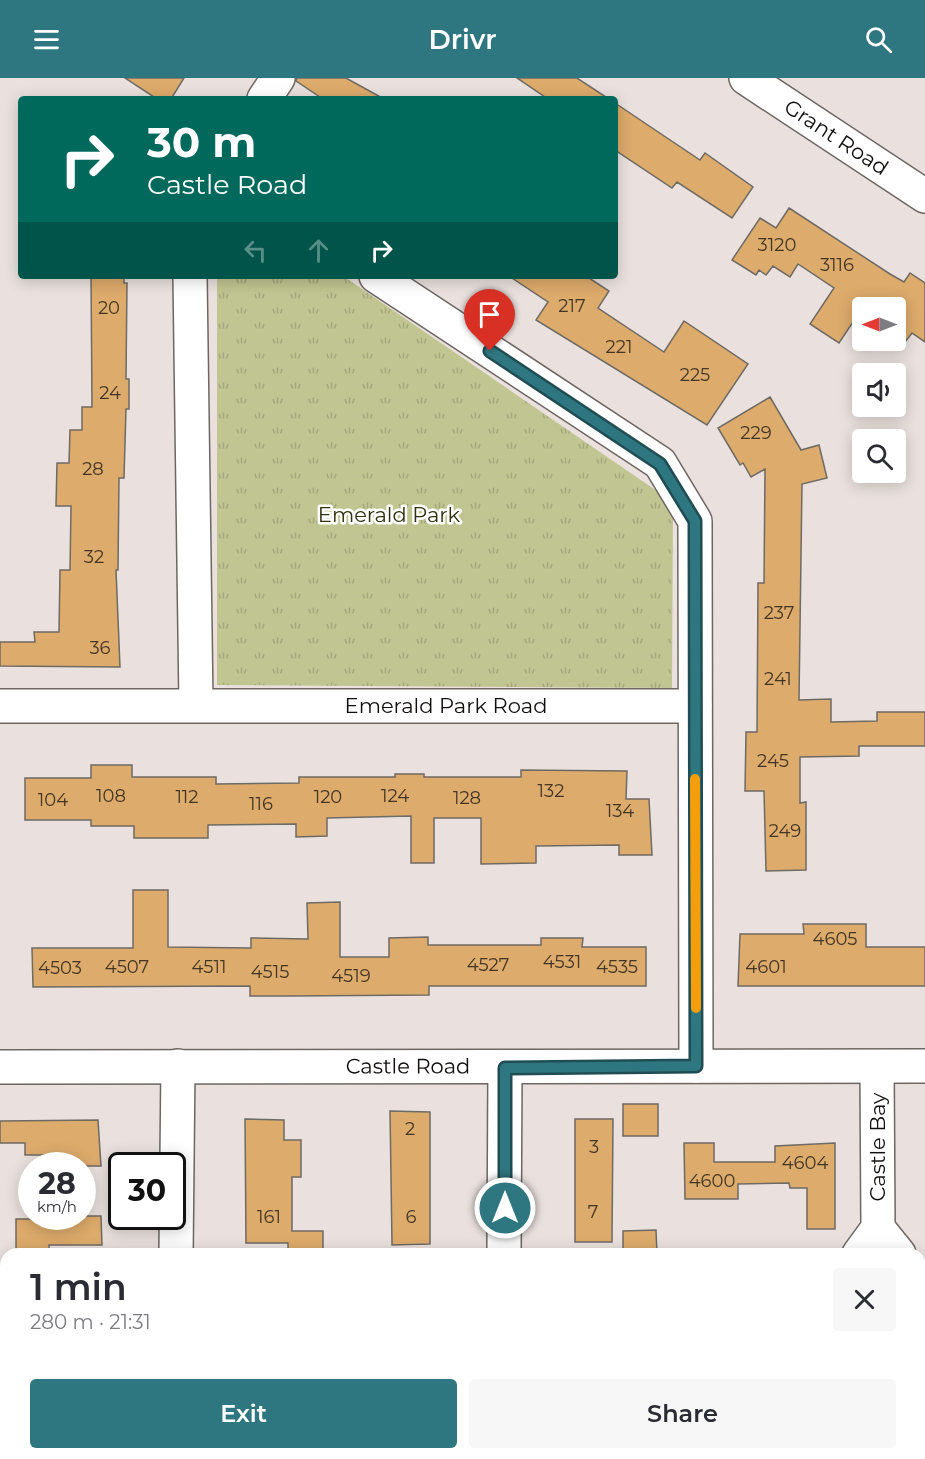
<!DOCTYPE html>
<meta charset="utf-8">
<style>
body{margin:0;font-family:Montserrat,sans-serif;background:#f7f7f7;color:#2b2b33;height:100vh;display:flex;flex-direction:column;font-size:22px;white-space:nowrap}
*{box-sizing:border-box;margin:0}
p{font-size:20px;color:#7c7c81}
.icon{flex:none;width:33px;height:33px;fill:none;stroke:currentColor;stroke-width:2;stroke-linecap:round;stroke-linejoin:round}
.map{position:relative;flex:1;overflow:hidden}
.sheet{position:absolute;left:0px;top:1170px;width:926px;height:212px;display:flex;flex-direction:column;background:#fff;border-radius:18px 18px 0 0;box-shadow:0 3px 15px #0003}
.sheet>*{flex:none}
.top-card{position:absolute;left:18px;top:18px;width:600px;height:183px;border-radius:6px;box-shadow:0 3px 15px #0003;background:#00695c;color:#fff;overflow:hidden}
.needle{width:39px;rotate:270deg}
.controls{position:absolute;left:852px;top:219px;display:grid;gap:12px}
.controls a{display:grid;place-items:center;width:54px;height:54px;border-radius:6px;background:#fff;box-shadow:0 3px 15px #0003;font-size:30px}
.speed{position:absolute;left:18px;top:1074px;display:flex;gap:12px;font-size:30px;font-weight:700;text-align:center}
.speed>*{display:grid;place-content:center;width:78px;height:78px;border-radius:50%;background:#fff;box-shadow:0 3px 15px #0003;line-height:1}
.speed small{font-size:15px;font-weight:400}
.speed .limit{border:3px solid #111;border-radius:9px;background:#fff;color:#111}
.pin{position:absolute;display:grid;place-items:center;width:51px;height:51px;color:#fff;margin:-62px -26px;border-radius:50% 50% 50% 0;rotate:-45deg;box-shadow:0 0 6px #0007}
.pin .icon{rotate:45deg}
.me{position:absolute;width:66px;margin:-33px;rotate:0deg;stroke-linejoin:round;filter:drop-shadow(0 0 4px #0008)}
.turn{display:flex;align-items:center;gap:21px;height:126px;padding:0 30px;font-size:27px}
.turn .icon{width:78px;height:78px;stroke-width:2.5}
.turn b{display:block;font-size:42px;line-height:51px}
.lanes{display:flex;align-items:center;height:57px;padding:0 30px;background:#0003;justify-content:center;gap:30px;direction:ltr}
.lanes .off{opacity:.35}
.round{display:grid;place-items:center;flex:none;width:63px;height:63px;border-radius:6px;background:#f7f7f7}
.headline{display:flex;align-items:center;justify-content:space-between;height:102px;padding:0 30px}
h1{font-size:36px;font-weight:600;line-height:45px}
.action{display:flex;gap:12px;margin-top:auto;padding:12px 30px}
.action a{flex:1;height:69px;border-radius:6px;background:#2f7780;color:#fff;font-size:24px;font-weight:600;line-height:69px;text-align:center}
.action a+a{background:#f7f7f7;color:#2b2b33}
header{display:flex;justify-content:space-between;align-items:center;height:78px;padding:0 30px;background:#2f7780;color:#fff;font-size:27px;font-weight:600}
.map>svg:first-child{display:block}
</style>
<header><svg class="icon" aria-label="menu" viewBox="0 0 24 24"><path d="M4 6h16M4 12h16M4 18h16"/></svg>Drivr<svg class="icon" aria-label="search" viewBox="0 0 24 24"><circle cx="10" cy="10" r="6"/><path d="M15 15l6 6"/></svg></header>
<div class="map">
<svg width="925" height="1381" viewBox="0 0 925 1381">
<defs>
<pattern id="grass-tufts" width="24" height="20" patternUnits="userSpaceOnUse" patternTransform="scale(1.5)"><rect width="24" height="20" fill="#c1c591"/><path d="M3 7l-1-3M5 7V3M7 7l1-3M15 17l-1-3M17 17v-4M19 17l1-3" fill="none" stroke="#a5a87c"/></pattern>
</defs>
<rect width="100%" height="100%" fill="#eae1de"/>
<path fill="url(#grass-tufts)" d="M217,198H343L673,424L672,610L217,607Z"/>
<path fill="#ddab6b" stroke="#6e6a64" stroke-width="1.5" d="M125,0H184L171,21H157Z
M297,0H346L384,21H323L296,3Z
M517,0H577L609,21H548Z
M615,25L700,82L705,75L753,109L732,140L677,104L672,110L615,72Z
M789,130L890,196L904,204L910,195L925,205V264L912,255L902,268L894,262L896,230H862V241L857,238L839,265L810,246L834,210L798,186L790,199L773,188L766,197L759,192L756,197L732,182L760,140L776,150Z
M91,198H124V205H127L126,301H129V331H126L124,400H119L118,492H116L120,589L0,588V564H35L34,554H59L60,492H70L71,428H56L57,385H69L70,352H82V329H92Z
M509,198H586L609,213L598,230L664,274L684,243L748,286L707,347L536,242L548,224Z
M770,319L801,372L819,367L827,400L802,406L799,622L831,621V644L877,643V634H925V668H859V678L800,679V725L806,724V792L766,793L764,713H745L746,654H757L758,505H764L765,391L751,399L743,385L740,387L718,350Z
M91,687H132V699H216V706L299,705V699H395V696H424V699H521V692L627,693L626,721H649L652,777H619V767L536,768V785L481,786V740H434V785H411V738L327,740V758L296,759V746L208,747V760H134V748H91V742H25V700H91Z
M133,812H168V869L251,870V860L308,861L307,825L340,824V879H389V860L428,859V867H541V860H583L582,869H646V908H429V917L288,918H250V908L33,909L32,870H133Z
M803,846H866V869H925V908H738L740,856H804Z
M623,1026H658V1058H623Z
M390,1033L430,1034V1166L392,1167Z
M245,1041L284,1042V1062H301V1099H292V1153H323V1176H288V1165H246Z
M575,1041H613L612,1164H575Z
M98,1042L101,1088H62V1077H25V1065H0V1043Z
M684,1065H714V1084H775V1068L835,1065V1151H807V1110H790L789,1105L738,1106V1121H685Z
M63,1138H101L102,1167H49V1176H16V1141H63Z
M656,1152L657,1176H623V1153Z"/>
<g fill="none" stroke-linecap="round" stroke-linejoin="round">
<defs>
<g id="minor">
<path id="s1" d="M746,0L925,118"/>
<path d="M264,21L278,0"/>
<path d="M190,198L196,626"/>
<path d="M376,198L660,385L695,443L696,988"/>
<path id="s2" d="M0,628H695"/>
<path id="s3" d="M0,989L925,988"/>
<path d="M878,1150L899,1176"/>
<path d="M176,1176L178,988"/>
<path d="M504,1176L505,990"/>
<path d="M859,1176L878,1150L877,989"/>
<path d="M920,1211L922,1248L920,1250"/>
<path d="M174,1376V1381"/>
<path d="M503,1381L504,1376"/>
</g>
</defs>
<use href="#minor" stroke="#6d6663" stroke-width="36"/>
<use href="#minor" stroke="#fff" stroke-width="33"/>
</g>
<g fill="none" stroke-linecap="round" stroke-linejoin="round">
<defs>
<path id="route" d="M490,273L660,386L695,443L696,988L505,990V1130"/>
</defs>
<use href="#route" stroke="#1f4d53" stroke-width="15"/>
<use href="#route" stroke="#2f7780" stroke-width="10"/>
<path stroke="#f59e0b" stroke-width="10" d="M695,701L696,930"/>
</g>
<g text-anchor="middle" stroke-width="5" stroke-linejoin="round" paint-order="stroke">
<g font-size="18" fill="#443625">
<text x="777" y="173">3120</text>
<text x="837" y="193">3116</text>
<text x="572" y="234">217</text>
<text x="109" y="236">20</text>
<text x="619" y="275">221</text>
<text x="695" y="303">225</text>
<text x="110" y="321">24</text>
<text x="756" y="361">229</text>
<text x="93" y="397">28</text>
<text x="94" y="485">32</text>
<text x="779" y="541">237</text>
<text x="100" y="576">36</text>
<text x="778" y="607">241</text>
<text x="773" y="689">245</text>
<text x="551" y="719">132</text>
<text x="111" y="724">108</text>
<text x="395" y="724">124</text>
<text x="187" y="725">112</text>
<text x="328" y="725">120</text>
<text x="467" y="726">128</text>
<text x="53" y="728">104</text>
<text x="261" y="732">116</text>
<text x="620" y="739">134</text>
<text x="785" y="759">249</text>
<text x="835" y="867">4605</text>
<text x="562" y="890">4531</text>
<text x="488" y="893">4527</text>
<text x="127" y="895">4507</text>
<text x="209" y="895">4511</text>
<text x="617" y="895">4535</text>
<text x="766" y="895">4601</text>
<text x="60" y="896">4503</text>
<text x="270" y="900">4515</text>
<text x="351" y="904">4519</text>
<text x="410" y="1057">2</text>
<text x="594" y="1075">3</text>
<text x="805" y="1091">4604</text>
<text x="712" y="1109">4600</text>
<text x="593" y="1140">7</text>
<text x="269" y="1145">161</text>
<text x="411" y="1145">6</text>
</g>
<g font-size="21" fill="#110f0e" stroke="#fff">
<text dy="7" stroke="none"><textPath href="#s1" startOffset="108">Grant Road</textPath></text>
<text dy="7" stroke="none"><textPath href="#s2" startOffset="446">Emerald Park Road</textPath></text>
<text dy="7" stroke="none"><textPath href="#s3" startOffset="408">Castle Road</textPath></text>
<text transform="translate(878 1069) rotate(-90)" y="7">Castle Bay</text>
</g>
<g font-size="21" fill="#30310f" stroke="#fff">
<text x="389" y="444">Emerald Park</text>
</g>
</g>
</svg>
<div class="controls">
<a><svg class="needle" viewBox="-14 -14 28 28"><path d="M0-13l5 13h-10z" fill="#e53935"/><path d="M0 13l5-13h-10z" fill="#7c7c81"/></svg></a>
<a><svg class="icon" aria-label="sound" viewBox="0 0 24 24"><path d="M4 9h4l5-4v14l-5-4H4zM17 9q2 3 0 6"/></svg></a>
<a><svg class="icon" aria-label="search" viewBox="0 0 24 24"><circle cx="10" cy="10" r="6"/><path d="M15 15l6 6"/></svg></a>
</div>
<div class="speed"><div>28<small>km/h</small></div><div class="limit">30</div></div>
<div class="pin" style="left:490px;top:273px;background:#d93025"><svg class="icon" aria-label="arrive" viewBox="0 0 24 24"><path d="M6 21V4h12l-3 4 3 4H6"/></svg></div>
<svg class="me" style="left:505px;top:1130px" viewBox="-20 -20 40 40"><circle r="17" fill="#2f7780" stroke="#fff" stroke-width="3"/><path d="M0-11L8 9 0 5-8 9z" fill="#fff"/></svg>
<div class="top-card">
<div class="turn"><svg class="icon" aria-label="right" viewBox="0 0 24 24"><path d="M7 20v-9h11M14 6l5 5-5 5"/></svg><div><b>30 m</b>Castle Road</div></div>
<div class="lanes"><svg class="icon off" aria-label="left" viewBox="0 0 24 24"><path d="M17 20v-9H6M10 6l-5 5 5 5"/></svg><svg class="icon off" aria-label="ahead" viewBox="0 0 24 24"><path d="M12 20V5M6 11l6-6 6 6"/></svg><svg class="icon" aria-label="right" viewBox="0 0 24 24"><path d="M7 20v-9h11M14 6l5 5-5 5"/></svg></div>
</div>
<section class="sheet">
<div class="headline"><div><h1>1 min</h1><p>280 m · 21:31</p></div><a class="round"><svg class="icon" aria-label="close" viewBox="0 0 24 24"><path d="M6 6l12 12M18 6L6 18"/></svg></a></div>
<div class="action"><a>Exit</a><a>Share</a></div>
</section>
</div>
